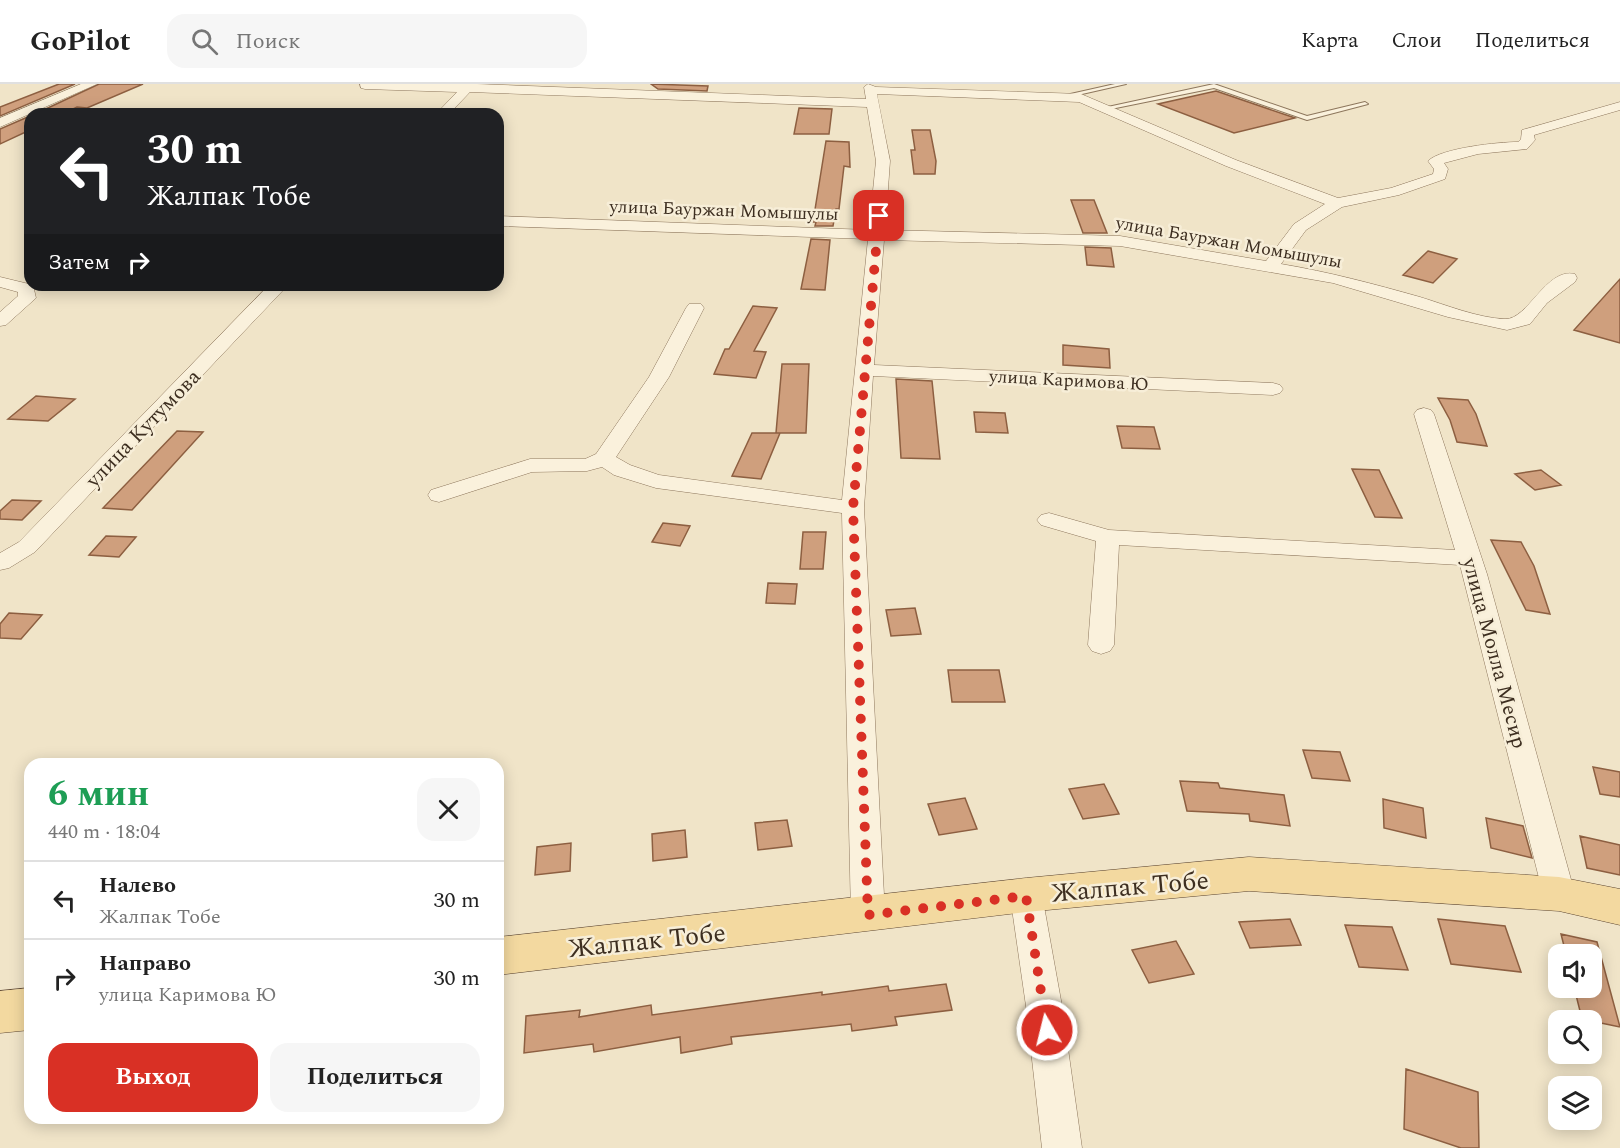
<!DOCTYPE html>
<html lang="ru">
<meta charset="utf-8">
<style>
body{margin:0;font-family:Spectral,serif;background:#f6f6f6;color:#222;height:100vh;display:flex;flex-direction:column;font-size:22px;white-space:nowrap}
*{box-sizing:border-box;margin:0}
p{font-size:20px;color:#767676}
.icon{flex:none;width:33px;height:33px;fill:none;stroke:currentColor;stroke-width:2;stroke-linecap:round;stroke-linejoin:round}
.map{position:relative;flex:1;overflow:hidden}
.drawer{position:absolute;left:24px;top:674px;width:480px;height:366px;display:flex;flex-direction:column;background:#fff;border-radius:18px;box-shadow:0 3px 15px #0003}
.drawer>*{flex:none}
.hud{position:absolute;left:24px;top:24px;width:480px;height:183px;border-radius:18px;box-shadow:0 3px 15px #0003;background:#202124;color:#fff;overflow:hidden}
.fabs{position:absolute;left:1548px;top:860px;display:grid;gap:12px}
.fabs a{display:grid;place-items:center;width:54px;height:54px;border-radius:12px;background:#fff;box-shadow:0 3px 15px #0003;font-size:30px}
.pin{position:absolute;display:grid;place-items:center;width:51px;height:51px;color:#fff;margin:-26px;border-radius:12px;box-shadow:0 3px 9px #0006}
.me{position:absolute;width:66px;margin:-33px;rotate:352deg;stroke-linejoin:round;filter:drop-shadow(0 0 4px #0008)}
.turn{display:flex;align-items:center;gap:21px;height:126px;padding:0 24px;font-size:27px}
.turn .icon{width:78px;height:78px;stroke-width:2.5}
.turn b{display:block;font-size:42px;line-height:51px}
.then{display:flex;align-items:center;height:57px;padding:0 24px;background:#0003;gap:12px;font-size:22px}
.round{display:grid;place-items:center;flex:none;width:63px;height:63px;border-radius:18px;background:#f6f6f6}
.headline{display:flex;align-items:center;justify-content:space-between;height:102px;padding:0 24px}
h1{font-size:36px;font-weight:700;line-height:45px;color:#1e9e55}
.action{display:flex;gap:12px;margin-top:auto;padding:12px 24px}
.action a{flex:1;height:69px;border-radius:18px;background:#d93025;color:#fff;font-size:24px;font-weight:700;line-height:69px;text-align:center}
.action a+a{background:#f6f6f6;color:#222}
ul{padding:0;list-style:none}
li{display:flex;align-items:center;gap:18px;height:78px;padding:0 24px;border-top:2px solid #e0e0e0}
li div{flex:1}
li b{display:block;font-size:22px}
li em{font-style:normal}
header{display:flex;align-items:center;gap:36px;box-sizing:border-box;height:84px;padding:0 30px;background:#fff;border-bottom:2px solid #e0e0e0}
header strong{font-size:28px}
nav{display:flex;gap:33px;margin-inline-start:auto;font-size:21px}
.search{width:420px;height:54px;background:#f6f6f6;display:flex;align-items:center;gap:15px;box-sizing:border-box;padding:0 21px;border-radius:18px;color:#767676;font-size:22px}
.map>svg:first-child{display:block}
</style>
<header>
<strong>GoPilot</strong>
<div class="search"><svg class="icon" aria-label="search" viewBox="0 0 24 24"><circle cx="10" cy="10" r="6"/><path d="M15 15l6 6"/></svg>Поиск</div>
<nav><a>Карта</a><a>Слои</a><a>Поделиться</a></nav>
</header>
<div class="map">
<svg width="1620" height="1064" viewBox="0 0 1620 1064">
<rect width="100%" height="100%" fill="#f0e4c8"/>
<path fill="#cf9f7d" stroke="#8d5f41" stroke-width="1.5" d="M59,0H75L0,32V23Z
M99,0H143L87,24L77,23L63,30H35Z
M651,0L708,2L707,7L658,5Z
M1216,7L1295,34L1234,49L1158,20Z
M799,24L832,25L829,50H794Z
M30,32V46L0,60V45Z
M912,46H930L936,77L935,90H914L911,66H915Z
M826,57L849,58L850,83L844,82L839,125H836L833,142H815L816,138H813Z
M1071,116H1094L1107,149H1083Z
M811,155L830,156L825,206L801,205Z
M1085,163L1111,164L1114,183L1087,181Z
M1428,167L1457,175L1433,199L1403,191Z
M1620,195V259L1574,246Z
M753,222L777,224L754,267L766,268L756,294L714,290L725,265H729Z
M1063,261L1109,265L1110,284L1063,281Z
M782,280H809L806,349H776Z
M896,295L932,297L940,375L901,374Z
M36,312L75,315L48,337L8,335Z
M1438,314L1468,316L1476,330L1487,362L1457,358L1450,336Z
M974,328L1005,329L1008,349L976,348Z
M1117,342L1154,343L1160,365L1122,364Z
M177,347L203,348L132,426L103,424Z
M752,349H780L761,395L732,392Z
M1352,385L1379,386L1402,434L1375,433Z
M1541,386L1561,401L1535,406L1515,390Z
M12,416L41,417L22,436L0,435V427Z
M663,439L690,442L680,462L652,458Z
M803,448H826L823,485H800Z
M106,452L136,453L119,473L89,471Z
M1491,456L1521,458L1534,482L1550,530L1526,526Z
M768,499L797,500L795,520L766,519Z
M915,524L921,550L891,552L886,526Z
M9,529L42,531L21,555L0,554V540Z
M948,586H999L1005,618H952Z
M1303,666L1340,668L1350,697L1312,694Z
M1593,683L1620,688V713L1600,710Z
M1180,697L1218,699L1220,704L1284,711L1290,742L1250,737L1249,730L1187,727Z
M1104,700L1119,730L1083,735L1069,705Z
M965,714L977,745L939,751L928,720Z
M1383,715L1423,724L1426,754L1384,744Z
M1486,734L1523,742L1532,774L1491,764Z
M787,736L792,762L758,766L755,739Z
M685,746L687,773L653,777L652,750Z
M1580,752L1620,761V791L1587,784Z
M571,759L570,787L535,791L537,763Z
M1290,835L1301,861L1250,864L1239,838Z
M1438,835L1505,842L1521,888L1451,880Z
M1345,841L1392,843L1408,886L1359,883Z
M1561,850L1597,858L1620,943L1582,935L1574,903H1592V870H1566Z
M1176,857L1194,890L1149,899L1132,866Z
M946,900L952,926L895,933L897,941L852,947L851,940L731,953L732,960L681,969L680,953L594,968L593,960L524,969L526,932L580,926L579,933L651,921L652,931L822,908V911L888,902L889,907Z
M1406,985L1478,1008L1479,1064H1461L1404,1045Z"/>
<g fill="none" stroke-linecap="round" stroke-linejoin="round">
<defs>
<path id="service" d="M1115,0H1126L1060,15L1057,13Z
M1214,0L1307,32L1365,18L1368,20L1307,36L1214,4L1106,26L1103,24Z"/>
<path id="minor" d="M81,0H97L0,43V34Z
M360,0H477L866,15L864,3L868,0L876,3L1081,10L1236,76L1338,114L1391,104L1433,90L1434,85L1428,77C1441,64 1499,58 1518,58L1521,55L1522,46L1620,18V26L1534,51L1535,56L1527,65L1478,70L1444,79L1448,85L1445,95L1399,111L1342,123L1306,146L1281,180C1329,188 1374,200 1420,213C1446,221 1478,234 1505,235C1528,236 1546,183 1575,190L1577,194L1575,198L1547,219L1530,240L1507,246L1448,233L1333,199L1120,162L884,156L874,281L1273,299L1280,301L1283,305L1280,309L1273,311L873,292L864,424L885,831L880,841L868,845L856,841L851,831L842,429L656,404L614,391L602,383L587,387L532,388L439,418L431,416L428,411L431,406L530,375H585L596,370L649,293L686,224L689,220H701L704,224L669,293L616,373L630,381L659,391L842,416L868,155L498,142V132L869,146L876,77L867,23L470,8L449,30H436L457,8L365,5L361,4ZM877,10L1079,18L1226,82L1325,120L1294,140L1266,177L1120,152L885,146L890,77Z
M0,193L33,201L36,214L6,241L0,242V228L18,212V208L0,203Z
M269,201H288L35,468L9,484L0,486V469L19,458Z
M1424,324L1431,326L1434,330L1487,490L1575,810L1571,819L1559,823L1547,819L1543,810L1460,481L1119,461L1114,561L1110,567L1101,570L1092,567L1088,561L1096,457L1041,441L1037,436L1041,431L1049,429L1109,446L1455,466L1414,330L1417,326Z
M1026,798L1038,802L1042,811L1062,922L1082,1064H1042L1026,922L1010,811L1014,802Z"/>
<path id="primary" d="M1249,773L1559,793L1620,805V841L1559,827L1249,807L1026,828L498,891V853L1026,794Z
M30,904V946L0,949V907Z"/>
</defs>
<use href="#service" stroke="#8d765c" stroke-width="2"/>
<use href="#minor" stroke="#8d765c" stroke-width="1"/>
<use href="#primary" stroke="#5b4430" stroke-width="1"/>
<use href="#service" fill="#faf1dc" fill-rule="evenodd"/>
<use href="#minor" fill="#faf1dc" fill-rule="evenodd"/>
<use href="#primary" fill="#f3d9a0" fill-rule="evenodd"/>
</g>
<g fill="none" stroke-linecap="round" stroke-linejoin="round">
<path stroke="#d93025" stroke-width="10" stroke-dasharray="0 18" d="M879,132L853,424L868,831L1026,812L1047,946"/>
</g>
<g text-anchor="middle" stroke-width="5" stroke-linejoin="round" paint-order="stroke">
<g font-size="18" fill="#3d2e20" stroke="#f7eed8">
<text transform="translate(724 126) rotate(2)" y="6">улица Бауржан Момышулы</text>
<text transform="translate(1229 158) rotate(10)" y="6">улица Бауржан Момышулы</text>
<text transform="translate(1069 296) rotate(3)" y="6">улица Каримова Ю</text>
</g>
<g font-size="21" fill="#3d2e20" stroke="#f7eed8">
<text transform="translate(143 344) rotate(-46)" y="7">улица Кутумова</text>
<text transform="translate(1495 569) rotate(75)" y="7">улица Молла Месир</text>
</g>
<g font-size="26" fill="#3d2e20" stroke="#f7eed8">
<text transform="translate(1130 802) rotate(-5)" y="9">Жалпак Тобе</text>
<text transform="translate(647 856) rotate(-6)" y="9">Жалпак Тобе</text>
</g>
</g>
</svg>
<div class="fabs">
<a><svg class="icon" aria-label="sound" viewBox="0 0 24 24"><path d="M4 9h4l5-4v14l-5-4H4zM17 9q2 3 0 6"/></svg></a>
<a><svg class="icon" aria-label="search" viewBox="0 0 24 24"><circle cx="10" cy="10" r="6"/><path d="M15 15l6 6"/></svg></a>
<a><svg class="icon" aria-label="layers" viewBox="0 0 24 24"><path d="M12 4l9 5-9 5-9-5zM3 14l9 5 9-5"/></svg></a>
</div>
<div class="pin" style="left:879px;top:132px;background:#d93025"><svg class="icon" aria-label="arrive" viewBox="0 0 24 24"><path d="M6 21V4h12l-3 4 3 4H6"/></svg></div>
<svg class="me" style="left:1047px;top:946px" viewBox="-20 -20 40 40"><circle r="17" fill="#d93025" stroke="#fff" stroke-width="3"/><path d="M0-11L8 9 0 5-8 9z" fill="#fff"/></svg>
<div class="hud">
<div class="turn"><svg class="icon" aria-label="left" viewBox="0 0 24 24"><path d="M17 20v-9H6M10 6l-5 5 5 5"/></svg><div><b>30 m</b>Жалпак Тобе</div></div>
<div class="then">Затем<svg class="icon" aria-label="right" viewBox="0 0 24 24"><path d="M7 20v-9h11M14 6l5 5-5 5"/></svg></div>
</div>
<section class="drawer">
<div class="headline"><div><h1>6 мин</h1><p>440 m · 18:04</p></div><a class="round"><svg class="icon" aria-label="close" viewBox="0 0 24 24"><path d="M6 6l12 12M18 6L6 18"/></svg></a></div>
<ul>
<li><svg class="icon" aria-label="left" viewBox="0 0 24 24"><path d="M17 20v-9H6M10 6l-5 5 5 5"/></svg><div><b>Налево</b><p>Жалпак Тобе</p></div><em>30 m</em></li>
<li><svg class="icon" aria-label="right" viewBox="0 0 24 24"><path d="M7 20v-9h11M14 6l5 5-5 5"/></svg><div><b>Направо</b><p>улица Каримова Ю</p></div><em>30 m</em></li>
</ul>
<div class="action"><a>Выход</a><a>Поделиться</a></div>
</section>
</div>
